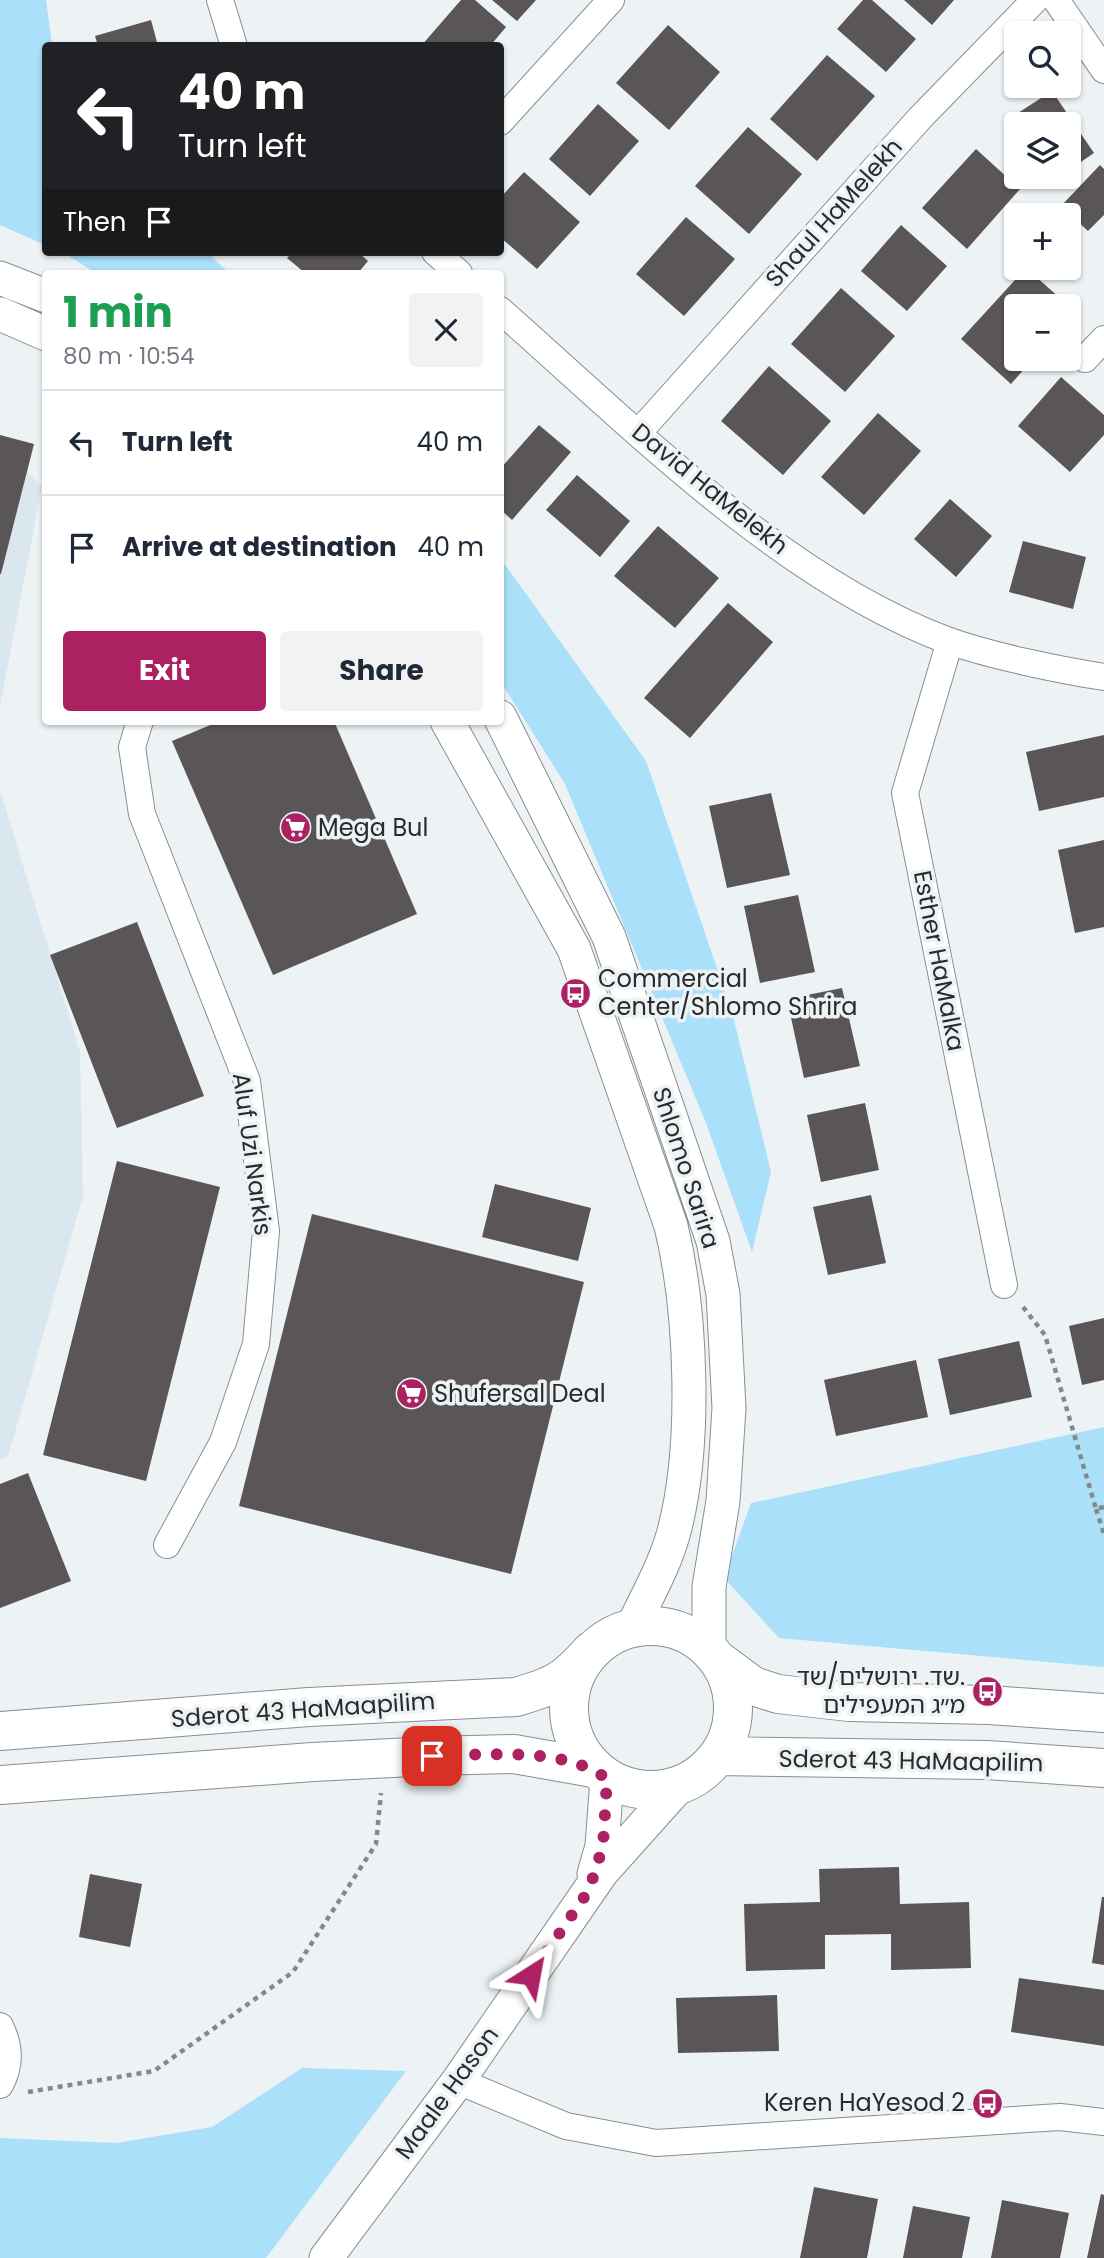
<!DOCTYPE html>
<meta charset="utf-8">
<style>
body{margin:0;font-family:Poppins,"Noto Sans Hebrew",sans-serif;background:#f2f2f3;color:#1f2937;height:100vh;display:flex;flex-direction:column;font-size:26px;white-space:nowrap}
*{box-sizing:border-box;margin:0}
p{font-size:23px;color:#747a83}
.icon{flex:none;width:38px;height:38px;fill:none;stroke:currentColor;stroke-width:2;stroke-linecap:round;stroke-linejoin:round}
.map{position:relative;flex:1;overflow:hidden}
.drawer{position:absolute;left:42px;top:270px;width:462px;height:455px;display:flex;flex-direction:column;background:#fff;border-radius:7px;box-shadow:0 2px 5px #0004}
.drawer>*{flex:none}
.hud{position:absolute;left:42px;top:42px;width:462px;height:214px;border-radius:7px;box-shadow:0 2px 5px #0004;background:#202124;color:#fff;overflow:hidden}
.fabs{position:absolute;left:1004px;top:21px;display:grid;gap:14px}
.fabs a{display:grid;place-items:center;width:77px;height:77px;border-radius:7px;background:#fff;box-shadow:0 2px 5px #0004;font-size:35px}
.pin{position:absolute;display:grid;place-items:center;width:60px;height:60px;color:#fff;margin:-30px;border-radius:14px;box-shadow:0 4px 10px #0006}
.me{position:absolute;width:77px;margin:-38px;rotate:34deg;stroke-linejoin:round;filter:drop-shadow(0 0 5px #0008)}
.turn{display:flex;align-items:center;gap:24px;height:147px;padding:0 21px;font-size:32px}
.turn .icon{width:91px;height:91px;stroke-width:2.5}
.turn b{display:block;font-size:49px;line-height:60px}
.then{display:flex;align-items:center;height:66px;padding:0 21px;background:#0003;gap:14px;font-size:26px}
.round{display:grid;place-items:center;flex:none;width:74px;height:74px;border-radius:7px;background:#f2f2f3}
.summary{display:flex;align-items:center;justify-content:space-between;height:119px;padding:0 21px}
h1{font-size:42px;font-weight:700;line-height:52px;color:#1e9e55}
.cta{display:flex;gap:14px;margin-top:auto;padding:14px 21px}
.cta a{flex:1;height:80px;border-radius:7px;background:#ac2161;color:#fff;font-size:28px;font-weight:700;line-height:80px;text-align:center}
.cta a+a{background:#f2f2f3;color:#1f2937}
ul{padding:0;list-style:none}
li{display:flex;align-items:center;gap:21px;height:105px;padding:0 21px;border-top:2px solid #e0e1e3}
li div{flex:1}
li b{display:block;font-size:26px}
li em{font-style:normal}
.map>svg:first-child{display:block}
</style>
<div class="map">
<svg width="1104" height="2258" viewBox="0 0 1104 2258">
<rect width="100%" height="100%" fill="#edf2f5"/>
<path fill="#dae7ee" d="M0,447L42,486L0,706Z
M0,790L80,1052L83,1196L8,1456L0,1459Z"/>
<path fill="#aae0fa" d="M0,0H46L52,45L46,46L45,245L0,225Z
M62,252H207L229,273H96Z
M501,559L646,761L732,1012L771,1172L752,1252L706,1123L565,784L501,682Z
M1104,1427V1667L779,1638L724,1578L751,1503Z
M302,2068L406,2071L266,2258H0V2138L116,2143L212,2127Z"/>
<path fill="#5a5556" d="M461,0H475L506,27L490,46H421Z
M492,0H536L517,21Z
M863,0H872L916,39L886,72L837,29Z
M904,0H954L932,25Z
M151,20L158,46H98L95,36Z
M668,25L720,72L669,130L616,83Z
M827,55L875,96L817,161L770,119Z
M1052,91L1094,153L1069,170V124H1017V128L1010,118Z
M598,104L639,141L590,196L549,159Z
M748,127L802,174L749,234L695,186Z
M976,149L1020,189L967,249L922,208Z
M1100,165L1104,169V215L1088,231L1061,206Z
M524,172L580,222L537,269L500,237V198Z
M686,217L735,259L684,316L636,274Z
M901,225L947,266L907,311L861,271Z
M293,252H358L368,261L358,273H305L287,258Z
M1026,268L1069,306H1017V359H1033L1011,384L961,339Z
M841,288L895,336L845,392L791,344Z
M769,366L831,421L783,475L721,421Z
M1061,377L1104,415V435L1070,472L1018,426Z
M878,413L921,451L864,515L821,477Z
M539,425L571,452L512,520L500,509V469Z
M0,435L34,444L1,574H0Z
M577,475L630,521L600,557L546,510Z
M950,499L992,536L956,577L914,539Z
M658,526L719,578L675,628L614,576Z
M1023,541L1086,557L1073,609L1009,592Z
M728,603L773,642L690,738L644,698Z
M220,721H334L417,914L273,975L172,741Z
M1104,735V797L1039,811L1026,752Z
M771,793L790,875L727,888L709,806Z
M1104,840V927L1075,933L1058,850Z
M798,895L815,972L760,983L744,906Z
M137,922L204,1096L117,1128L50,955Z
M842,988L860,1066L804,1078L787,999Z
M865,1103L879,1170L821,1182L807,1115Z
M117,1161L220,1187L146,1481L43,1455Z
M495,1184L591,1208L578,1261L482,1237Z
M871,1195L886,1263L828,1275L813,1207Z
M312,1214L584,1282L511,1574L239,1506Z
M1104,1318V1380L1082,1385L1069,1326Z
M1019,1341L1032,1397L950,1415L938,1359Z
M916,1360L928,1417L836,1436L824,1380Z
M28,1473L71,1581L0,1608V1484Z
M899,1867L900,1904L969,1902L971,1968L891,1970V1934L825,1935V1969L746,1971L744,1904L820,1902L819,1869Z
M90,1874L142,1884L130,1947L79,1937Z
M1102,1897H1104V1965L1092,1963Z
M1019,1978L1104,1990V2046L1011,2032Z
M777,1995L779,2051L678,2053L676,1998Z
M814,2187L878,2199L867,2258H800Z
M1101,2194L1104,2195V2258H1087Z
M1002,2200L1069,2213L1060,2258H991Z
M913,2206L970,2217L962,2258H903Z"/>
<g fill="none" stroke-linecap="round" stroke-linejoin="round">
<defs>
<path id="minor" d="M220,0L234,46
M1056,0L1104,70
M500,122L611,0
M435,252L459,273
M500,310C632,426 783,580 949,641C992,656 1059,670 1104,677
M1085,359L1104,339
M639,432L921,117L1035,0
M950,641L905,793L1004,1285
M140,721L132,747L142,814L247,1081L266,1231L256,1344L223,1442L167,1545
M0,2026C10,2046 11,2065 0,2085
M458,2081L566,2126L656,2143L1060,2117L1104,2122"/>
<path id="tertiary" d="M0,278L46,296
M0,314L46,334
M500,717L609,937L713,1241L723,1294L729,1408L723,1501L709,1587V1650
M447,721L574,949L671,1226C692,1313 697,1449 673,1535C664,1567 646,1598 632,1628
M594,1874L602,1846L607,1779
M326,2258L458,2081L602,1872L679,1786"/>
<path id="secondary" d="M569 1708a82 82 0 1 1 164 0a82 82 0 1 1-164 0Z
M718,1660L753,1686L778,1694L849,1702L989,1705L1104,1713
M0,1731L309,1707L516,1697C554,1686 565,1681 591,1651
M718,1756L987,1760L1104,1768
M0,1785L313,1762L432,1756L514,1754L593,1768"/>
</defs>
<use href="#minor" stroke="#898e90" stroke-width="28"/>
<use href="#tertiary" stroke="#898e90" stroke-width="35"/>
<use href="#secondary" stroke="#898e90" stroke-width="40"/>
<path stroke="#86898b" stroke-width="4.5" stroke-dasharray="5 5" stroke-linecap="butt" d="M1023,1307L1045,1335L1096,1509L1104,1507
M1096,1509L1104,1534
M28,2092L154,2071L293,1972L376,1844L381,1793"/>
<use href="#minor" stroke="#fff" stroke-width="26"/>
<use href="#tertiary" stroke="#fff" stroke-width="33"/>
<use href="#secondary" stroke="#fff" stroke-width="38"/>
</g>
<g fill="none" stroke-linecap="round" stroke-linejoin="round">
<path stroke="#ac2161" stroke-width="12" stroke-dasharray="0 21.6" d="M432,1756C484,1755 565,1746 607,1779L603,1846L589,1890L531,1975"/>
</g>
<defs>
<symbol id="supermarket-disc" viewBox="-11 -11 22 22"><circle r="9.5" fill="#ac2161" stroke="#edf2f5"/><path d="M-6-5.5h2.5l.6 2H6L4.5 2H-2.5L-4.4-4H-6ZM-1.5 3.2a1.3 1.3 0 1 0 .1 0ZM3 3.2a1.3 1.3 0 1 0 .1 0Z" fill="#fff"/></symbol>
<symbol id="bus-disc" viewBox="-11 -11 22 22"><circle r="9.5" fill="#ac2161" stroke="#edf2f5"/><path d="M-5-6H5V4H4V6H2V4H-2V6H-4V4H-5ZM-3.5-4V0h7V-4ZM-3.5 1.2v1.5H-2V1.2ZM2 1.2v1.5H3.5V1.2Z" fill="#fff"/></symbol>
</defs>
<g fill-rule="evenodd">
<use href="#supermarket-disc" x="278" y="810" width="35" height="35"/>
<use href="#bus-disc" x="558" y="976" width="35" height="35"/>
<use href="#supermarket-disc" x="394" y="1376" width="35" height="35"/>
<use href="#bus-disc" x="970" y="1674" width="35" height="35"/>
<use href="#bus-disc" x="970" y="2086" width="35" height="35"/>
</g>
<g text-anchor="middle" stroke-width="7" stroke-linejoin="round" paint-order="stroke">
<g font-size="24" fill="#292b2c" stroke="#edf2f5">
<text transform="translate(834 213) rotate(-48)" y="8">Shaul HaMelekh</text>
<text transform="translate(710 489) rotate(39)" y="8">David HaMelekh</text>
<text transform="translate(939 961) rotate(79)" y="8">Esther HaMalka</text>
<text transform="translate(252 1154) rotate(82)" y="8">Aluf Uzi Narkis</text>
<text transform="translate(686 1168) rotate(72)" y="8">Shlomo Sarira</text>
<text transform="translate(303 1710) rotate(-4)" y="8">Sderot 43 HaMaapilim</text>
<text transform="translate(911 1761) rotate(1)" y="8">Sderot 43 HaMaapilim</text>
<text transform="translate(447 2093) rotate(-54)" y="8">Maale Hason</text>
</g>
<g font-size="24" fill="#292b2c" stroke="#edf2f5" text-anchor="start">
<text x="318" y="836">Mega Bul</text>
<text x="598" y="987">Commercial<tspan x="598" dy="28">Center/Shlomo Shrira</tspan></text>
<text x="434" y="1402">Shufersal Deal</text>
<text x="965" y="1685" text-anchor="end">שד. ירושלים/שד.<tspan x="965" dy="28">מ״ג המעפילים</tspan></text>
<text x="965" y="2111" text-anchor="end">Keren HaYesod 2</text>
</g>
</g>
</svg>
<div class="fabs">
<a><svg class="icon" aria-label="search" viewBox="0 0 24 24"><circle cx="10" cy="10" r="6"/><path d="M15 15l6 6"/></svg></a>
<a><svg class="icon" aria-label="layers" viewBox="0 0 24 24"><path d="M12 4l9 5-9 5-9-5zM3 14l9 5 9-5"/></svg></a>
<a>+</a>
<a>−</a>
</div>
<div class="pin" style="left:432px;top:1756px;background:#d93025"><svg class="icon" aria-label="arrive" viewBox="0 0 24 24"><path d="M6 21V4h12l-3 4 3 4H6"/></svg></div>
<svg class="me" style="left:531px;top:1975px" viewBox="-20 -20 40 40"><path d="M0-17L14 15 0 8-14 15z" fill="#ac2161" stroke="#fff" stroke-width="4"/></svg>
<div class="hud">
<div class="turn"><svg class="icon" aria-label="left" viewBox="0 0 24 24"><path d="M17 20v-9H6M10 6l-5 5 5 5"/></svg><div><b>40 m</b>Turn left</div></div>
<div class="then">Then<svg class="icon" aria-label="arrive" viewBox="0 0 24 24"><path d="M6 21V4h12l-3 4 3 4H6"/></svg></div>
</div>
<section class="drawer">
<div class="summary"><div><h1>1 min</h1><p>80 m · 10:54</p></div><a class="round"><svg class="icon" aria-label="close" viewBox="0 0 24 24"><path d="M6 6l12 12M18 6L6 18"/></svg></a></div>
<ul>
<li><svg class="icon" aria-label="left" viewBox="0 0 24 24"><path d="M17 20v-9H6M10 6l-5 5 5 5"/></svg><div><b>Turn left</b></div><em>40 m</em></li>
<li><svg class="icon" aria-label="arrive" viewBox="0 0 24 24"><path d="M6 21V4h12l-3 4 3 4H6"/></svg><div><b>Arrive at destination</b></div><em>40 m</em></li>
</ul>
<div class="cta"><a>Exit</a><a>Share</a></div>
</section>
</div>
